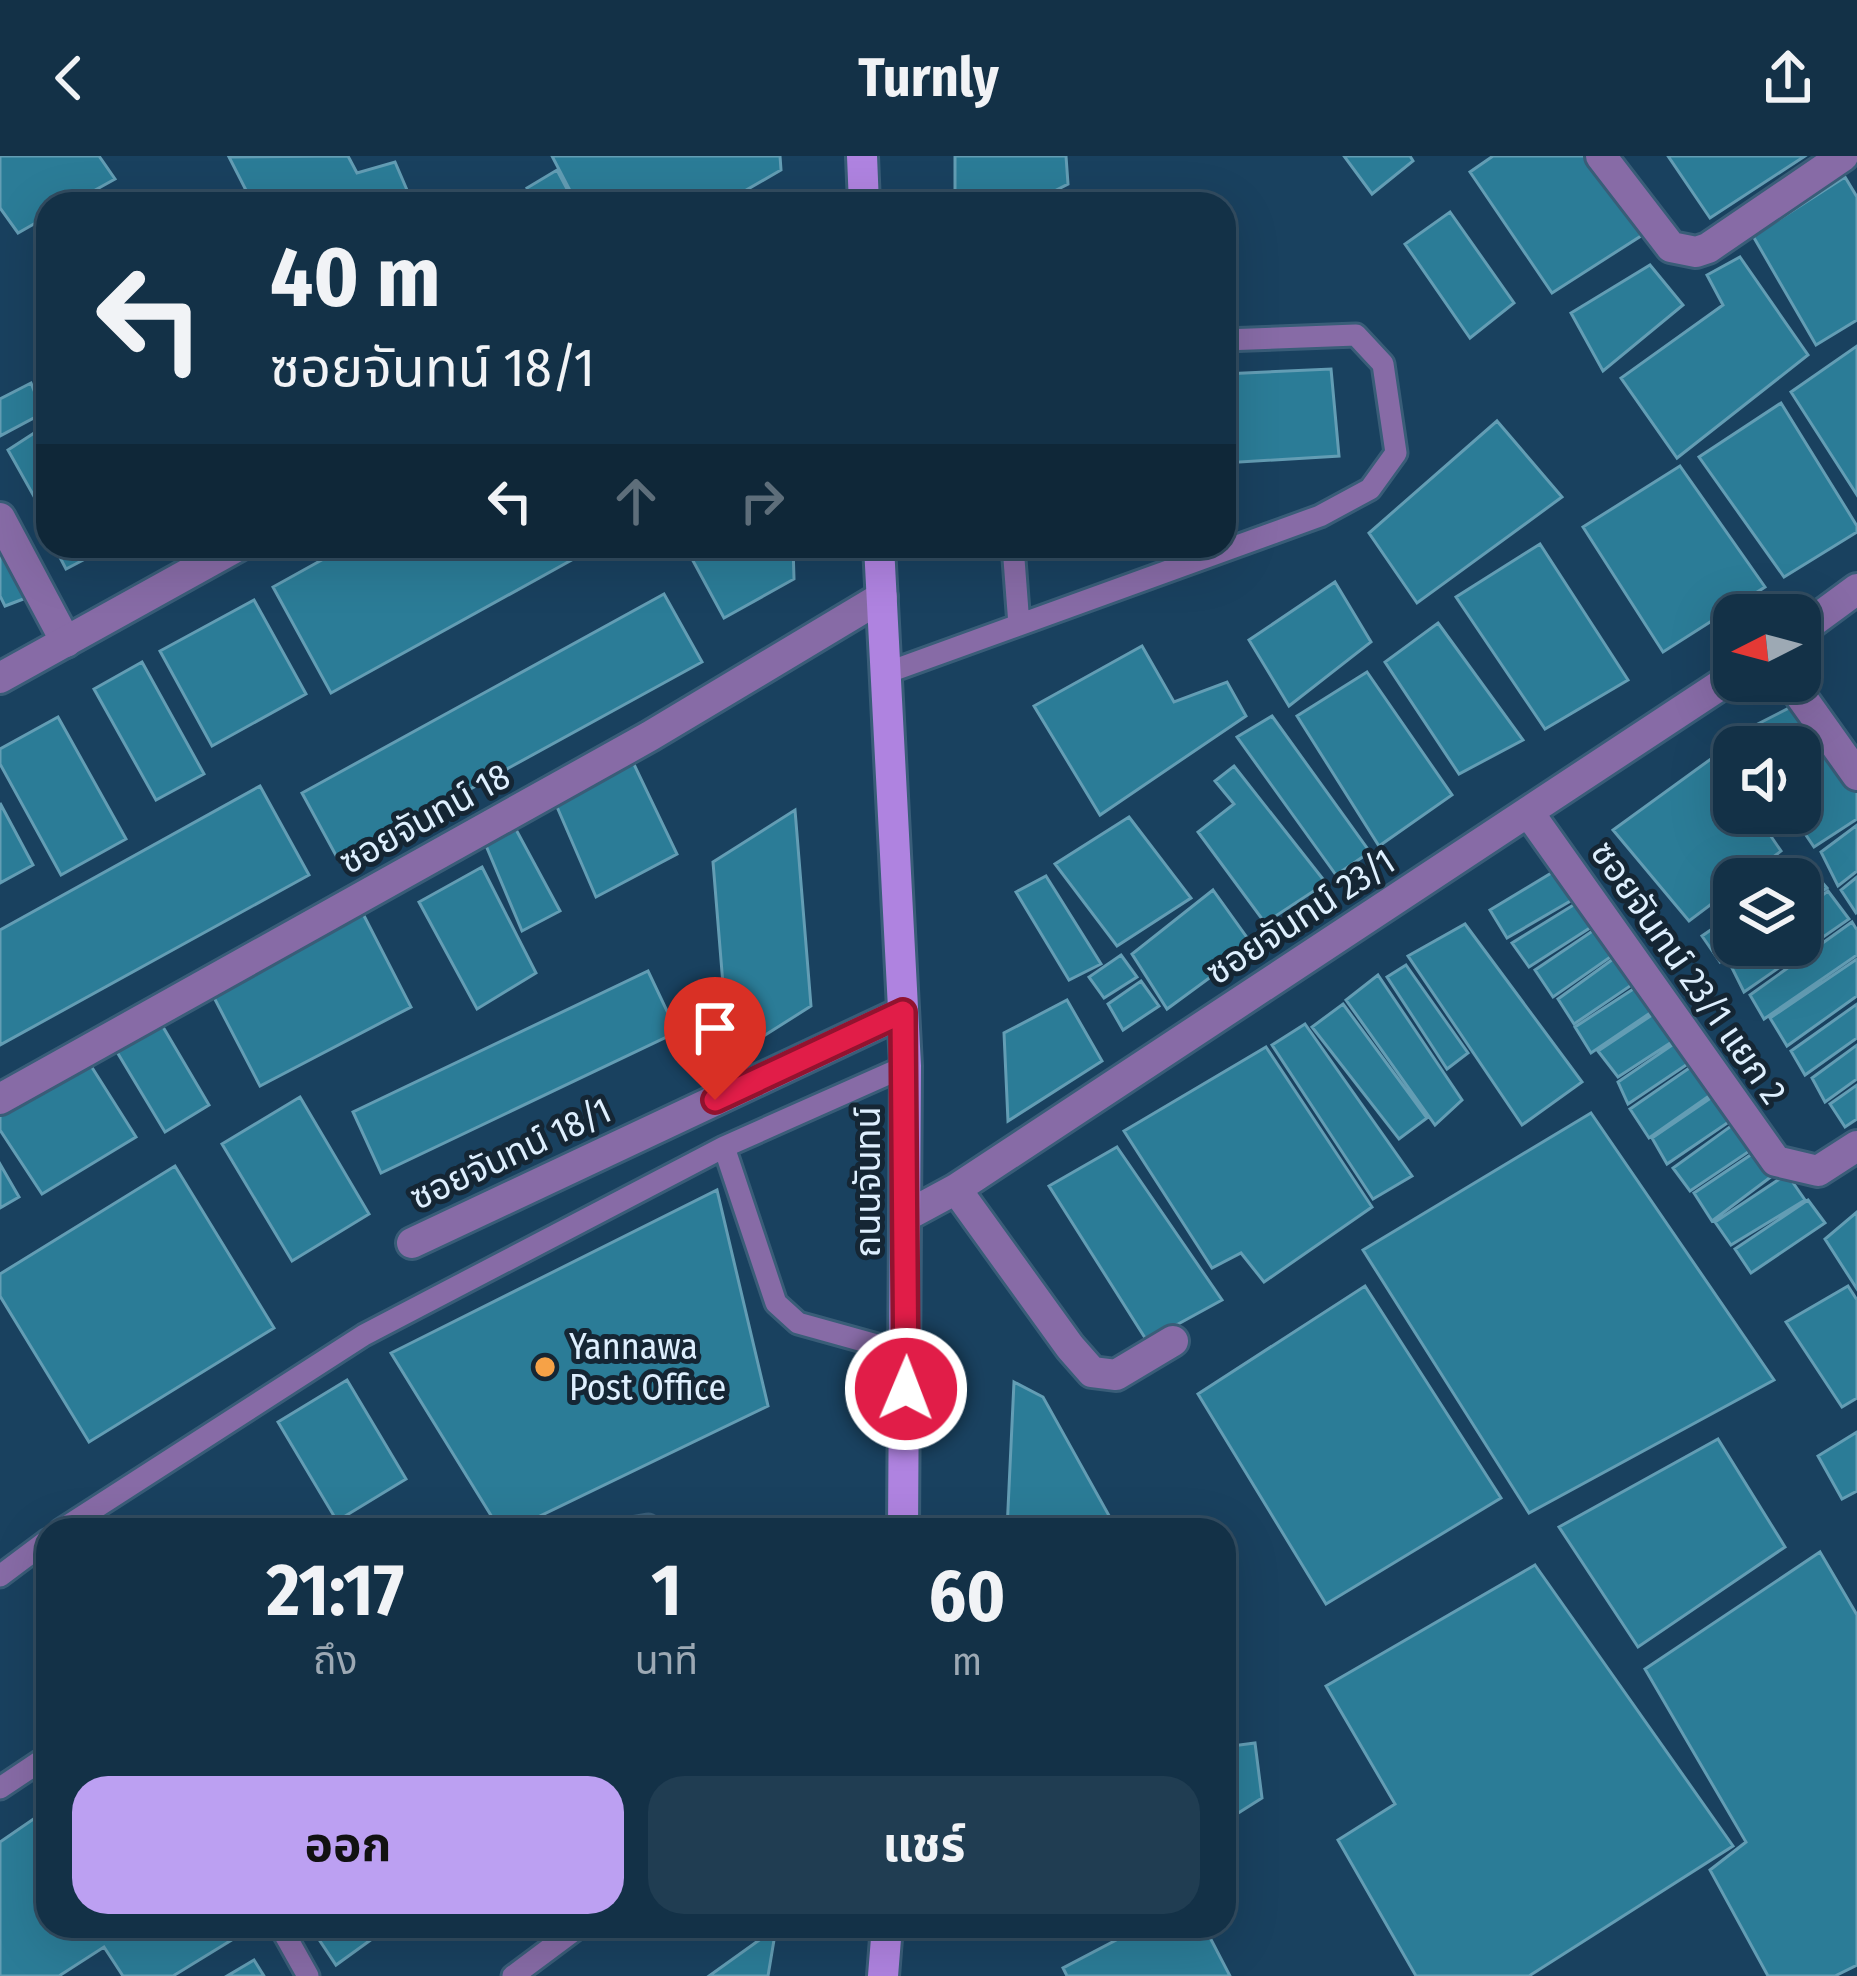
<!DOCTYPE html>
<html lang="th">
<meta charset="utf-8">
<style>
body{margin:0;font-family:"Fira Sans Condensed","Noto Sans Thai",sans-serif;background:#203d52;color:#f1f3f6;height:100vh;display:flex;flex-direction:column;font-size:45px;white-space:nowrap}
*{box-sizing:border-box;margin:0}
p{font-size:39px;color:#9da9b4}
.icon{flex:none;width:66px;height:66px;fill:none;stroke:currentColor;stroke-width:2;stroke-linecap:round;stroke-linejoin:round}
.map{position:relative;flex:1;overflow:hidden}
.sheet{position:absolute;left:36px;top:1362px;width:1200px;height:420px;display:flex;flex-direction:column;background:#133147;border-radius:36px;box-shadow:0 12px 48px #0002,0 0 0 3px #324c60}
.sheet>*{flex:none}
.top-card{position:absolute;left:36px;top:36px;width:1200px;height:366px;border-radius:36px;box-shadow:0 12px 48px #0002,0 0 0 3px #324c60;background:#133147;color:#f1f3f6;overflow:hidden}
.needle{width:78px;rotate:264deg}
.buttons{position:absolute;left:1713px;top:438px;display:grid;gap:24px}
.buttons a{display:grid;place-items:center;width:108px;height:108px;border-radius:24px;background:#133147;box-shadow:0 12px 48px #0002,0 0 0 3px #324c60;font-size:60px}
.pin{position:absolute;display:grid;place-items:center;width:102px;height:102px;color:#fff;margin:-123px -51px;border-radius:50% 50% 50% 0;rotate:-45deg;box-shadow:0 0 12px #0007}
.pin .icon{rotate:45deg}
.me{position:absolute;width:132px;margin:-66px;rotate:1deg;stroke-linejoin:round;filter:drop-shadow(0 0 9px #0008)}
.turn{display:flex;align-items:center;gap:42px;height:252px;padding:0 36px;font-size:54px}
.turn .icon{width:156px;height:156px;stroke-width:2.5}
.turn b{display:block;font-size:84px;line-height:102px}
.lanes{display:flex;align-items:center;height:114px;padding:0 36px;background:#0003;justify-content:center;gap:60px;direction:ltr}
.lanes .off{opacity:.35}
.eta{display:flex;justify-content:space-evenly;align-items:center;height:204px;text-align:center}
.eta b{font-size:72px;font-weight:700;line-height:84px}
.action{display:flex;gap:24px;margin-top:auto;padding:24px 36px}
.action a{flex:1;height:138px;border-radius:36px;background:#bca0f2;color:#111;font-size:48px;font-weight:700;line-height:138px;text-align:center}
.action a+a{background:#203d52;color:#f1f3f6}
header{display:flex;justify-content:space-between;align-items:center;height:156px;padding:0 36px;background:#133147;font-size:54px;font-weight:700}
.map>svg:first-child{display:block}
</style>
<header><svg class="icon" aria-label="back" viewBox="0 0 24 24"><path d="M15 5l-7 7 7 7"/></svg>Turnly<svg class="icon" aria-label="share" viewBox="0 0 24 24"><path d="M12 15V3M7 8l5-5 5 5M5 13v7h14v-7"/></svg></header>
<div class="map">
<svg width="1857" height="1820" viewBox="0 0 1857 1820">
<rect width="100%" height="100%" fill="#19415f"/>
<path fill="#2b7c97" stroke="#639db4" stroke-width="3" d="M0,0H99L115,23L70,48H48V60L18,77L0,52Z
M348,0L357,17L395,6L413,48H253L229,1Z
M552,0H780L781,14L722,48H577Z
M955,0H1066L1068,28L1029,48H955Z
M1344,0H1410L1413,5L1372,38Z
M1493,0H1586L1644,78L1552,137L1470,16Z
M1668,0H1805L1710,62Z
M557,14L575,48H536L527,32Z
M1845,21L1857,41V164L1816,189L1753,80Z
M1450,56L1514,147L1470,182L1405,88Z
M1740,101L1808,199L1677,302L1621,222L1723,149L1707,119Z
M1650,109L1683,149L1603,215L1571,157Z
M1857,190V339L1791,236Z
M1331,213L1339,300L1224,307V218Z
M31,227L43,257L0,280V243Z
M1781,247L1857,370V376L1784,421L1699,301Z
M1497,265L1562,341L1417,447L1369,377Z
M48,268V358L45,360L8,294Z
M1680,310L1765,431L1663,496L1583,371Z
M0,351L47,434L5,450L0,440Z
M1540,388L1628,524L1545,573L1456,441Z
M54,390H110L66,413Z
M347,390H597L331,537L273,431Z
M685,390H793L794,423L724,462Z
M1335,426L1371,486L1289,550L1249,484Z
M664,438L702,506L339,705L302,637Z
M254,444L306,538L212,590L160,495Z
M1438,467L1523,584L1459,618L1385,506Z
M1142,490L1174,546L1227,526L1246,560L1100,659L1034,550Z
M142,506L204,618L156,644L94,533Z
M1367,516L1452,639L1379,690L1297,560Z
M1793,550L1857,635V663L1814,691L1791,657H1800V591H1748L1740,577Z
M1272,560L1370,696L1336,719L1237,581Z
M58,561L126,683L61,719L0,608V593Z
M630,600L677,698L596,741L554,644Z
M1715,600L1734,628V657H1755L1781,695L1744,723H1734V731L1689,765L1613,674Z
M1234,610L1326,727L1265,767L1198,676L1234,648L1215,625Z
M260,630L309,719L0,889V774Z
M0,647L33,709L0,727Z
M795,654L811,850L729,902L713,706Z
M1129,661L1191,742L1117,790L1055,708Z
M513,668L560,755L522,775L484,685Z
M1857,669V715L1838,730L1821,696Z
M1806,708L1827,732L1800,750V723H1784Z
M482,711L536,817L477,853L419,746Z
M1558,713L1579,740L1507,782L1490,754Z
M1046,720L1101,808L1069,824L1016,736Z
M1857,721V756L1856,757L1841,734Z
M1213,734L1253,790L1167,853L1132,798Z
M1828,735L1849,763L1744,836L1730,808L1755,789H1800V756Z
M1580,745L1596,768L1529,811L1512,787Z
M359,750L411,851L260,930L208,830Z
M1734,758V789H1745L1720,806L1702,780Z
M1852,766L1857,774V799L1764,863L1750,839Z
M1465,768L1582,926L1522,969L1408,800Z
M1600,770L1619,795L1553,841L1535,814Z
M1620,798L1639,824L1574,868L1558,843Z
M1121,799L1137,821L1104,842L1089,821Z
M1857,803V840L1787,890L1770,862Z
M1406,809L1468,897L1447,913L1387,821Z
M648,815L677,876L381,1017L353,956Z
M1378,819L1462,944L1435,969L1346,844Z
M1141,825L1159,850L1123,874L1108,848Z
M1641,828L1659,851L1591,897L1575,871Z
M1067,844L1102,905L1008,965L1004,877Z
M1343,848L1427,962L1399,983L1312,871Z
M1857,848V882L1805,919L1791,895Z
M1661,853L1681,880L1618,921L1598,895Z
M156,859L209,949L165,976L111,886Z
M1305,868L1412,1020L1373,1043L1272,889Z
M1681,883L1695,903L1628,948L1618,926Z
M1857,889V923L1825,946L1812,922Z
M1266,891L1372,1051L1264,1126L1241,1097L1212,1112L1124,975Z
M86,902L136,981L42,1038L0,974V955Z
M1698,906L1719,933L1649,982L1630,953Z
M1857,929V963L1845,971L1830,948Z
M1721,935L1736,961L1667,1008L1652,982Z
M300,941L369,1058L292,1105L222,988Z
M1591,957L1774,1224L1529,1357L1363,1094Z
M1738,965L1757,990L1690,1035L1673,1012Z
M1117,991L1222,1144L1147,1185L1049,1030Z
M1761,992L1776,1017L1712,1065L1694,1037Z
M0,1008L19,1041L0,1052Z
M175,1010L274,1172L89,1286L0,1140V1118Z
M1787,1018L1805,1044L1731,1089L1715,1066Z
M717,1034L768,1250L511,1374H500L391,1197Z
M1808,1044L1825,1067L1751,1117L1735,1093Z
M1857,1056V1133L1825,1083Z
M1365,1130L1501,1342L1326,1448L1198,1238Z
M1848,1130L1857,1144V1242L1842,1251L1786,1166Z
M347,1224L406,1323L337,1365L278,1266Z
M1014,1226L1043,1241L1117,1374H1007Z
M1857,1276V1335L1842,1343L1818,1300Z
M1718,1283L1785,1391L1638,1491L1559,1371Z
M1820,1396L1857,1459V1809L1835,1820H1768L1710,1714L1746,1686L1645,1513Z
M1535,1409L1733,1690L1529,1820H1416L1338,1684L1395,1648L1326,1530Z
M1255,1587L1262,1642L1224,1666V1591Z
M48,1653V1770H238L243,1777L173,1820H123L104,1791L59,1820H0V1686Z
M310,1770H390L336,1809Z
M1143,1770H1204L1230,1820H1067L1063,1812Z
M776,1772L768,1820H709Z
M254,1804L264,1820H227Z"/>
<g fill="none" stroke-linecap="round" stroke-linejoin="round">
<defs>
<path id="service" d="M1013,390L1019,469
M886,517L1320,360L1370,333L1396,297L1383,208L1356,179L1224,184
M906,910L724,991L776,1147L798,1167L906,1197
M61,1374L364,1179L724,991
M625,1374L648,1370L652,1374
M0,1420L48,1384
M0,1632L48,1600
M280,1770L308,1820
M513,1820L580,1770"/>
<path id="minor" d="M1601,0L1671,91L1696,96L1708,92L1843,0
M0,362L66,486
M1800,475L1857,433
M1790,525L1857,619
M1529,657L1776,1005L1818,1015L1857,990
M0,943L650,580L882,441
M956,1033L1070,1191L1092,1216L1116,1219L1173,1185
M906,1060L956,1033L1734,520
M412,1087L903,856"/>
<path id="tertiary" d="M0,522L238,390"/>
<path id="secondary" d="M862,0L864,48
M879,390L906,910L903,1374
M883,1820L887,1770"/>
</defs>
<use href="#service" stroke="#395d78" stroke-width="27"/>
<use href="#minor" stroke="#395d78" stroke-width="36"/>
<use href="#tertiary" stroke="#395d78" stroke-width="36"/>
<use href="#secondary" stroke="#395d78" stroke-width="36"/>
<use href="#service" stroke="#876ba6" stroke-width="21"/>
<use href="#minor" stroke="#876ba6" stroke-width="30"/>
<use href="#tertiary" stroke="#876ba6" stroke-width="30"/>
<use href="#secondary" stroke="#af83e0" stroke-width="30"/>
</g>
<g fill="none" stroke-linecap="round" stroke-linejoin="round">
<defs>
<path id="route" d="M715,944L903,856L906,1233"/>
</defs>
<use href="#route" stroke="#92132f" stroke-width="30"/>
<use href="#route" stroke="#e11d48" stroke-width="21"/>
</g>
<circle fill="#f6a247" stroke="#152634" stroke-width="4.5" cx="545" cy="1211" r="12"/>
<g text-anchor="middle" stroke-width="10" stroke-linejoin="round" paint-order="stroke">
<g font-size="36" fill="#deeffe" stroke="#152634">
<text transform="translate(424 662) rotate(-29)" y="13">ซอยจันทน์ 18</text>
<text transform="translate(1300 760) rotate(-33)" y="13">ซอยจันทน์ 23/1</text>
<text transform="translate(1689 816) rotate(55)" y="13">ซอยจันทน์ 23/1 แยก 2</text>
<text transform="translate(510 997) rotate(-25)" y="13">ซอยจันทน์ 18/1</text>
<text transform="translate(867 1026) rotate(-90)" y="13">ถนนจันทน์</text>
</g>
<g font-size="36" fill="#deeffe" stroke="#152634" text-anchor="start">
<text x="569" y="1203">Yannawa<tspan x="569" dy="41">Post Office</tspan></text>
</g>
</g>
</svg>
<div class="buttons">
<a><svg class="needle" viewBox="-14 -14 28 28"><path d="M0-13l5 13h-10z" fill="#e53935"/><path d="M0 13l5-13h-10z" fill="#9da9b4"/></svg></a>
<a><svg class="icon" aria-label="sound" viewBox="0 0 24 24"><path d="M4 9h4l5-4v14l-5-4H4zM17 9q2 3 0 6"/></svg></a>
<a><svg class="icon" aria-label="layers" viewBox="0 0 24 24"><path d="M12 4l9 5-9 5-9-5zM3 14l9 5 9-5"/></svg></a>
</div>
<div class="pin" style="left:715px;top:944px;background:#d93025"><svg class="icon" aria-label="arrive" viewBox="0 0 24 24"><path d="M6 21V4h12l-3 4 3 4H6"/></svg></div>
<svg class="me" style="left:906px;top:1233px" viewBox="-20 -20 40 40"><circle r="17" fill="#e11d48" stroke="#fff" stroke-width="3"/><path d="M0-11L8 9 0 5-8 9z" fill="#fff"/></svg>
<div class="top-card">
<div class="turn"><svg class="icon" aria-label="left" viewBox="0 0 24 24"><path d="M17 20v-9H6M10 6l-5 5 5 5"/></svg><div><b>40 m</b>ซอยจันทน์ 18/1</div></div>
<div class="lanes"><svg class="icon" aria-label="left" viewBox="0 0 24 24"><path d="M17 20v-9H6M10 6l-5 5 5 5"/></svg><svg class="icon off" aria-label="ahead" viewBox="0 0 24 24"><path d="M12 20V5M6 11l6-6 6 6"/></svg><svg class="icon off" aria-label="right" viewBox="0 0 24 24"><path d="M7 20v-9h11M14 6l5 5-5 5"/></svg></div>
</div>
<section class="sheet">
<div class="eta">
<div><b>21:17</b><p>ถึง</p></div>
<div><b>1</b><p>นาที</p></div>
<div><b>60</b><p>m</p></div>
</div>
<div class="action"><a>ออก</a><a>แชร์</a></div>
</section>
</div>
